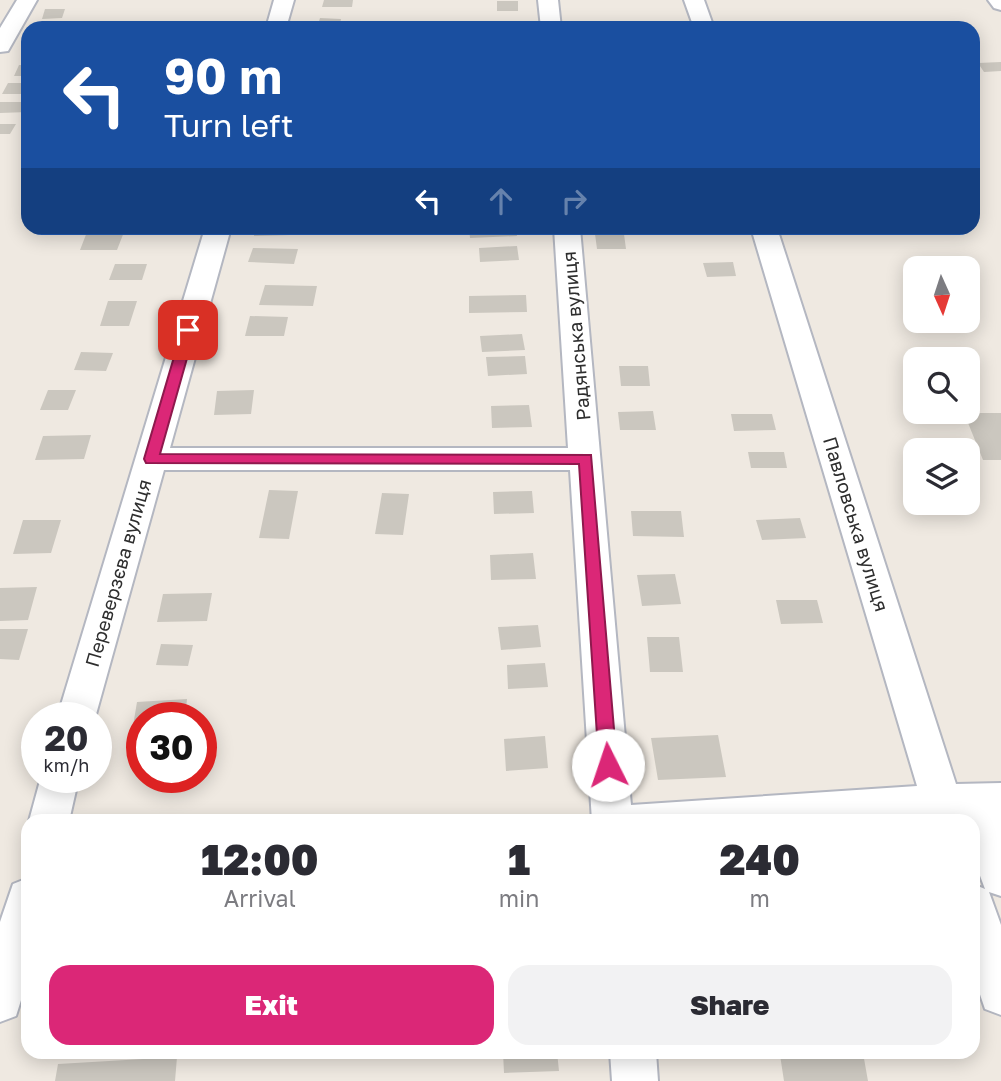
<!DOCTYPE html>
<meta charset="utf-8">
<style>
body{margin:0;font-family:"Golos Text",sans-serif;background:#f2f2f3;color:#2b2b33;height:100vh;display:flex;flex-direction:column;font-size:26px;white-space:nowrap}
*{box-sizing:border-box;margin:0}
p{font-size:23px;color:#7c7c81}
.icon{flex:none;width:38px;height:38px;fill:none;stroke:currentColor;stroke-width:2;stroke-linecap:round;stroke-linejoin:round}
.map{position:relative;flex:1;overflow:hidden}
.drawer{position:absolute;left:21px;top:814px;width:959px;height:245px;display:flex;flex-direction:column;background:#fff;border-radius:21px;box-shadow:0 4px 18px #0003}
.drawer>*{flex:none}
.banner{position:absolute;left:21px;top:21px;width:959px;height:214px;border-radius:21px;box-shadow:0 4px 18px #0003;background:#1a4fa0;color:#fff;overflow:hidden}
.needle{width:46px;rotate:177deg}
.fabs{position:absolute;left:903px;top:256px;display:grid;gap:14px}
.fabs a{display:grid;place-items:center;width:77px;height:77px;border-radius:14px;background:#fff;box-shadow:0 4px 18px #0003;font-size:35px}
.speed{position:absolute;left:21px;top:702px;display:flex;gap:14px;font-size:35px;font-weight:700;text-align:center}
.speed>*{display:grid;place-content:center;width:91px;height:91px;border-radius:50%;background:#fff;box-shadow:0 4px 18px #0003;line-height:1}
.speed small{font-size:18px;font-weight:400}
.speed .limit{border:10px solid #d22;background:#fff;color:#111}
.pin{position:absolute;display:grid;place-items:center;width:60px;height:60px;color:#fff;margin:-30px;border-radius:14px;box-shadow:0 4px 10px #0006}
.me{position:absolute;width:77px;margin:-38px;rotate:356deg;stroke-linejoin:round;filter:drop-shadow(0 0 5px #0008)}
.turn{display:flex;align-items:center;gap:24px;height:147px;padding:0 28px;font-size:32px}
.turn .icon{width:91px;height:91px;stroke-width:2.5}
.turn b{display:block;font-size:49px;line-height:60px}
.lanes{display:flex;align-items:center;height:66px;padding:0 28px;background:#0003;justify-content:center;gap:35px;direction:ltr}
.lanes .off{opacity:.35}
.eta{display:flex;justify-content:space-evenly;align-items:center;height:119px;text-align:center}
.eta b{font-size:42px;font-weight:800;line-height:49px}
.cta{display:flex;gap:14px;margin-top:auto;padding:14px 28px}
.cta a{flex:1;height:80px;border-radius:21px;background:#db2777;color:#fff;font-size:28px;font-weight:800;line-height:80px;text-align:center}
.cta a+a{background:#f2f2f3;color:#2b2b33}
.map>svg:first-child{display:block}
</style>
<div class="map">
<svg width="1001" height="1081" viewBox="0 0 1001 1081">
<rect width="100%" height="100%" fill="#efe9e1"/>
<path fill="#cbc7bf" d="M324,0H353L352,7H322Z
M497,1H518V11H497Z
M45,9H65L62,18L42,19Z
M320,18L341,19L339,28H317Z
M236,21V28H213L214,22Z
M489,24H520V28H489Z
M1001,62V71L984,72L978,63Z
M19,65H28V76H14Z
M8,83H28V94H2Z
M0,102H28V112L0,113Z
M0,124H16L10,134H0Z
M255,228H291L290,235L254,236Z
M469,228H516L517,236L470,238Z
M87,232H124L117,250H80Z
M595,234H624L626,249H597Z
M517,246L519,260L480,262L479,248Z
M253,248L298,249L294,264L248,262Z
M733,262L736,276L707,277L703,263Z
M115,264H147L142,280H109Z
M265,285L317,286L313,306L259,305Z
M526,295L527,312L469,313V296Z
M108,301H137L129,326H100Z
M250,316L288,317L284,336H245Z
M522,334L525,350L482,352L480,336Z
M81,352L113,353L106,371L74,370Z
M525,356L527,374L488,376L486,357Z
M619,366H648L650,386H621Z
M48,390H76L68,410H40Z
M254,390L251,414L214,415L217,391Z
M529,405L532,427L492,428L491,406Z
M653,411L656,430H620L618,412Z
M964,413H1001V460H983Z
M731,414H772L776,430L734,431Z
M91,435L84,459L35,460L43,436Z
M748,452H784L787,468H751Z
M269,490L298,491L289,539L259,538Z
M532,491L534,513L494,514L493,492Z
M382,493L409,494L403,535L375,534Z
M631,511H681L684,537L633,536Z
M800,518L806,538L762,540L756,520Z
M23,520H61L51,553L13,554Z
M533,553L536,579L491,580L490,555Z
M675,574L681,604L642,606L637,575Z
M37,587L28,620L0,621V588Z
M212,593L207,621L157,622L163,594Z
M776,600H817L823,623L781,624Z
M538,625L541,647L501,650L498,627Z
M0,629H28L19,660L0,659Z
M647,637H679L683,672H650Z
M161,644L193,645L188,666L156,665Z
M545,663L548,687L508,689L507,665Z
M187,699L185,718H142V731L132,732L137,702Z
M718,735L726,777L658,780L651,738Z
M545,736L548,768L506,771L504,739Z
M552,816V821H505V819Z
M503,1052H557L559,1071L504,1073Z
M863,1053L868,1081H784L780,1055Z
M177,1057L175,1081H55L58,1064Z"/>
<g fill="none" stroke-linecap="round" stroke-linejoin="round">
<defs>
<path id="minor" d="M17,0H37L8,51L0,52V28Z
M274,0H294L286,28H266Z
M538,0H558L561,28H541Z
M684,0H704L714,28H694Z
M988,0H1001V10L994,8Z
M205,228H231L170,448H568L554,228H580L631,805L917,786L751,228H777L956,784L1001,783V896L989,892L1001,925V1015L985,1009L973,974V884L985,889L973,857V821H592L570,470H164L95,718H57Z
M41,777H79L69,821H29Z
M28,878V978L16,1016L0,1022V922L13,884Z
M610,1052H656L658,1081H612Z"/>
</defs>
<use href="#minor" stroke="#b4b7c1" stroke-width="4"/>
<use href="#minor" fill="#fff" fill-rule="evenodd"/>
</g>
<path fill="#db2777" stroke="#8e194d" stroke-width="2" d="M188,326L195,330L160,454L591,455L617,765L614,771L608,773L601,771L599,765L579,464L146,463L144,459L182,330Z"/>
<g text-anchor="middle" stroke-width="5" stroke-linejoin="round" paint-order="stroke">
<g font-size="19" fill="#2e2e2e" stroke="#fff">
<text transform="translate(576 336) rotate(-95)" y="7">Радянська вулиця</text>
<text transform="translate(856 524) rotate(73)" y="7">Павловська вулиця</text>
<text transform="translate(118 573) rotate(-74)" y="7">Переверзєва вулиця</text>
</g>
</g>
</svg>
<div class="fabs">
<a><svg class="needle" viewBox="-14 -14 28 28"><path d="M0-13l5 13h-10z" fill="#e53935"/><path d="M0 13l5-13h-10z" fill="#7c7c81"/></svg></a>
<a><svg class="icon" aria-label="search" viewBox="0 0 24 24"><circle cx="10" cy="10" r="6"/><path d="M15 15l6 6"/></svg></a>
<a><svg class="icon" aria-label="layers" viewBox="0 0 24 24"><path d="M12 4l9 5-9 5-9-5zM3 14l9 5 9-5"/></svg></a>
</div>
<div class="speed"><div>20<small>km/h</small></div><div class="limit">30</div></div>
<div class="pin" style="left:188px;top:330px;background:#d93025"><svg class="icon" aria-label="arrive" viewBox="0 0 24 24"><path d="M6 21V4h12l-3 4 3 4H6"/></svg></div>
<svg class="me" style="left:608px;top:765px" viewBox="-20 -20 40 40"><circle r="19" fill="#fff"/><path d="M0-13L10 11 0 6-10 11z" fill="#db2777"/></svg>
<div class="banner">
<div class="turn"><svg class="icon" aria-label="left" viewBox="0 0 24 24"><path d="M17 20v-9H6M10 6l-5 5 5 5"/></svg><div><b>90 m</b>Turn left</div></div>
<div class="lanes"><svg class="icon" aria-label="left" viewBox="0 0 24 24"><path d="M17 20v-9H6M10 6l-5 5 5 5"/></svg><svg class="icon off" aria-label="ahead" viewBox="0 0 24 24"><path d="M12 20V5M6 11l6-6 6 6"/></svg><svg class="icon off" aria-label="right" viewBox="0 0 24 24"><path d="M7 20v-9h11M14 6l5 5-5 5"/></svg></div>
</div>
<section class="drawer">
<div class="eta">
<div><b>12:00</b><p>Arrival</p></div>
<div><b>1</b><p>min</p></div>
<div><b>240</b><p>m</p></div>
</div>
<div class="cta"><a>Exit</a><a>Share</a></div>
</section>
</div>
